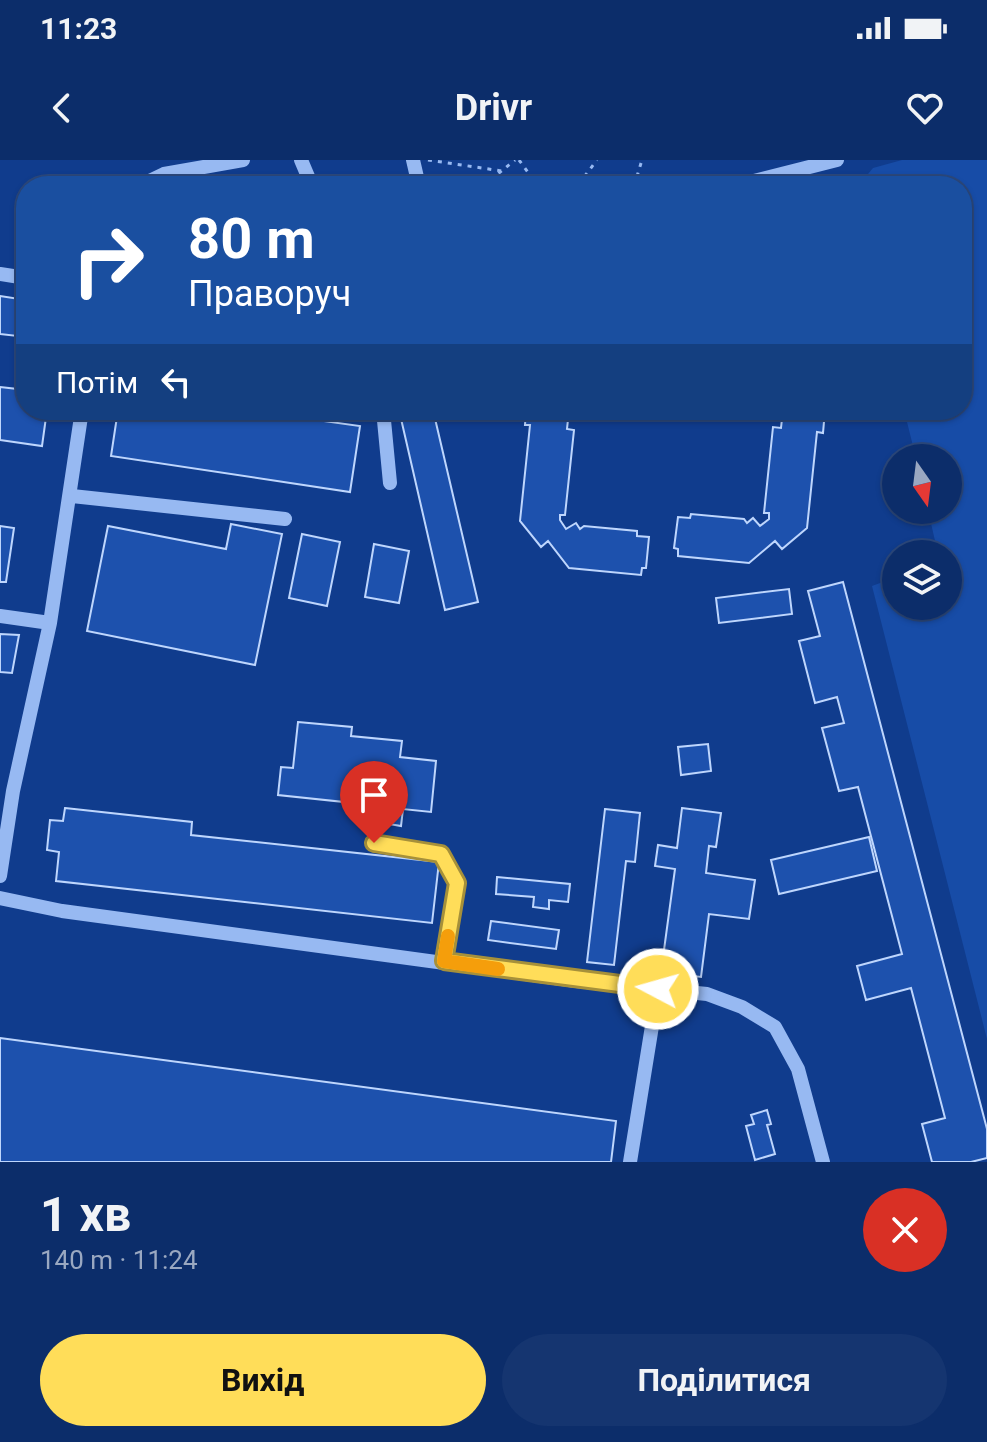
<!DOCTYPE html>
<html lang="uk">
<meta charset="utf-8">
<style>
body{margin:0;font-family:Roboto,sans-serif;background:#153570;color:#f1f3f6;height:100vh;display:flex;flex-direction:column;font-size:30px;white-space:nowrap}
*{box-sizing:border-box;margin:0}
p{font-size:26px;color:#9aa8c1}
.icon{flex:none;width:44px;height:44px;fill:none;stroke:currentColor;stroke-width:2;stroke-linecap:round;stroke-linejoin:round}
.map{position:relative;height:1002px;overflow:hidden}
.drawer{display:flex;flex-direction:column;background:#0c2d6a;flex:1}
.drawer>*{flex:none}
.hud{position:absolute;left:16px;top:16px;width:956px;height:244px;border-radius:32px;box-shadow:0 2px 6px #0004,0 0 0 2px #2c497e;background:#1a4fa0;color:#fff;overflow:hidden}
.needle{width:52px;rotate:166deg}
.controls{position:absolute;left:882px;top:284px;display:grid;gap:16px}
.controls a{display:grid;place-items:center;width:80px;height:80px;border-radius:50%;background:#0c2d6a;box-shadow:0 2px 6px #0004,0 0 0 2px #2c497e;font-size:40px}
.pin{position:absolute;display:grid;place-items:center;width:68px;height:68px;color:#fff;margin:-82px -34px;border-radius:50% 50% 50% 0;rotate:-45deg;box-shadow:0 0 8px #0007}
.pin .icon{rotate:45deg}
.me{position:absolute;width:88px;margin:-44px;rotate:276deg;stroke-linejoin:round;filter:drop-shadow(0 0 6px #0008)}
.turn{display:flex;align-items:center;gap:28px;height:168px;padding:0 40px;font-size:36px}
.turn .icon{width:104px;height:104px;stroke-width:2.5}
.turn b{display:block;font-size:56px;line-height:68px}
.then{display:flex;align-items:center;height:76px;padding:0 40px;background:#0003;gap:16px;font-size:30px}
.round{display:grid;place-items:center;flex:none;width:84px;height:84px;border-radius:42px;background:#153570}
.head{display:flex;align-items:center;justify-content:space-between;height:136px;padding:0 40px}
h1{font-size:48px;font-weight:700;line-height:60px}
.primary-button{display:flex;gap:16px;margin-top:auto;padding:16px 40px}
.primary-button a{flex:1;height:92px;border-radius:48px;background:#ffdd59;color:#111;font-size:32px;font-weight:700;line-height:92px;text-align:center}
.primary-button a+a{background:#153570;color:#f1f3f6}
.status{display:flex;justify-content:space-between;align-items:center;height:56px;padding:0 40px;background:#0c2d6a;direction:ltr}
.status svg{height:22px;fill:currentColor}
header{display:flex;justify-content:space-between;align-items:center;height:104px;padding:0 40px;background:#0c2d6a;font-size:36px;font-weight:700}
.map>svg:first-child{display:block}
</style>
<div class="status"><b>11:23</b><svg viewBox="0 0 49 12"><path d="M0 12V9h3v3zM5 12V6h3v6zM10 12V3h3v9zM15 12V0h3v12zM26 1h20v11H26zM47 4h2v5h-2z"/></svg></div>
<header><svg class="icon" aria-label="back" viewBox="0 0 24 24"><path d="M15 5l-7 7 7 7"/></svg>Drivr<svg class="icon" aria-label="heart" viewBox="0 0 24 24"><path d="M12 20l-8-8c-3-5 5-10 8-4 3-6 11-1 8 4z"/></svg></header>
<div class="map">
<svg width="987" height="1002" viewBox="0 0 987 1002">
<rect width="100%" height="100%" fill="#103c8d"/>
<path fill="#174ca7" d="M902,0H987V879L872,426L896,417V446H948V394H938L928,350H948V298H916L904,250H962V26H858L873,8Z"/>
<path fill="#1d51ad" stroke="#bed6fd" stroke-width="2" d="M26,55V108H21Z
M0,136L26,140V177L0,174Z
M0,227L26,230V250H47L42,286L0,280Z
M118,250H318L316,260L360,266L350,332L111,296Z
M399,250H433L478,442L445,450Z
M526,250H569L567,269L574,270L565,355H560V360L566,369L576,363L580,369L584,366L637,371V376L649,377L646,408H642L641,415L569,408L548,381L541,387L520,361L530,265H525Z
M783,250H825L823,273L817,272L807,368L782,389L775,381L749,403L678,396V389L674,388L678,357L690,358L691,354L744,359L747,363L753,358L760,366L769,359V353H764L773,267L781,268Z
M231,364L282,374L255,505L87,471L108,366L226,389Z
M0,366L14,368L6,422H0Z
M302,374L340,382L327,446L289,438Z
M374,384L409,391L399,443L365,437Z
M843,422L987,969V998L971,1002H932L922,964L945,958L911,828L866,840L857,806L902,794L858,627L839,631L822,568L844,563L837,537L815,543L799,481L820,476L808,431Z
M789,429L792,454L719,463L716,438Z
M0,474L19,475L12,513L0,512Z
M298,562L352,567L351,576L402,581L400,597L436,601L431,652L403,649L401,666L389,664L391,647L278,635L281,607L293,608Z
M708,584L711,611L681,615L678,587Z
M65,648L192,662L191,675L439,702L432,763L56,721L59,692L47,690L50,660L63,661Z
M682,648L721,653L716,687L709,686L706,713L755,720L749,759L709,754L701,817L661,812L675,709L655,706L658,685L677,688Z
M605,649L640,653L635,702L626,701L614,805L587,802Z
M869,677L877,711L779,734L771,700Z
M497,717L570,724L568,742L549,740V749L533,747L534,737L496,734Z
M491,761L559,770L556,789L488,780Z
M0,878L616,961L611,1002H0Z
M767,950L771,964L767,965L775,994L755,1000L746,966L754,964L751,955Z"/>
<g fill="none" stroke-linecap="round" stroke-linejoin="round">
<path stroke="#97b9f2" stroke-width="3" stroke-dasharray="4 6" stroke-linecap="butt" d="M428,0L502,11
M519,0L538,26
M483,26L515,0
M583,26L584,17L597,0
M634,26L642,0"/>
<path stroke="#97b9f2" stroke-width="14" d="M301,0L312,26
M413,0L419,26
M139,26L164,14L243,0
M734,26L837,0
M0,114L26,118
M383,250L390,323
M72,336L285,359
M0,456L50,463
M374,683L441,694L457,723L444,801
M0,716L13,631L50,463L82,250
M0,738L62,751L576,821L707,834L742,847L775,867L798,909L823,1002
M630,1002L658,829"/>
</g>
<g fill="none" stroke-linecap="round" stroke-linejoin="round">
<defs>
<path id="route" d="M374,683L441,694L457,723L444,801L658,829"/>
</defs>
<use href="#route" stroke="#a6903a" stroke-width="20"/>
<use href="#route" stroke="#ffdd59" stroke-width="14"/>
<path stroke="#f59e0b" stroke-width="14" d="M448,776L444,801L498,809"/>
</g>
</svg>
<div class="controls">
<a><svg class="needle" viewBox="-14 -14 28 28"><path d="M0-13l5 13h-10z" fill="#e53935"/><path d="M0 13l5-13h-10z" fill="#9aa8c1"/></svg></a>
<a><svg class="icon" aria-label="layers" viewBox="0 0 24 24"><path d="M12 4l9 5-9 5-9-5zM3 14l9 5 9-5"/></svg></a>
</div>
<div class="pin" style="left:374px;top:683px;background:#d93025"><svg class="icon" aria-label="arrive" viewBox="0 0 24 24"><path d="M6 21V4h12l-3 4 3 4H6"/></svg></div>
<svg class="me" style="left:658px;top:829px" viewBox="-20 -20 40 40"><circle r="17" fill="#ffdd59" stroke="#fff" stroke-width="3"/><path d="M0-11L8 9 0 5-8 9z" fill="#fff"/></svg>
<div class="hud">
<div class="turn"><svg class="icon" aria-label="right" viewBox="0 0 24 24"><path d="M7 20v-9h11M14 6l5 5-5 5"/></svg><div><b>80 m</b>Праворуч</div></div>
<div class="then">Потім<svg class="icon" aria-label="left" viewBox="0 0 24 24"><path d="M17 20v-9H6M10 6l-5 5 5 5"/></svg></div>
</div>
</div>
<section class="drawer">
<div class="head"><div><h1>1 хв</h1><p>140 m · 11:24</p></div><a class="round" style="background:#d93025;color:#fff"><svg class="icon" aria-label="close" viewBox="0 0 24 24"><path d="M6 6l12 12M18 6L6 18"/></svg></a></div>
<div class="primary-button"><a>Вихід</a><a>Поділитися</a></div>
</section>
